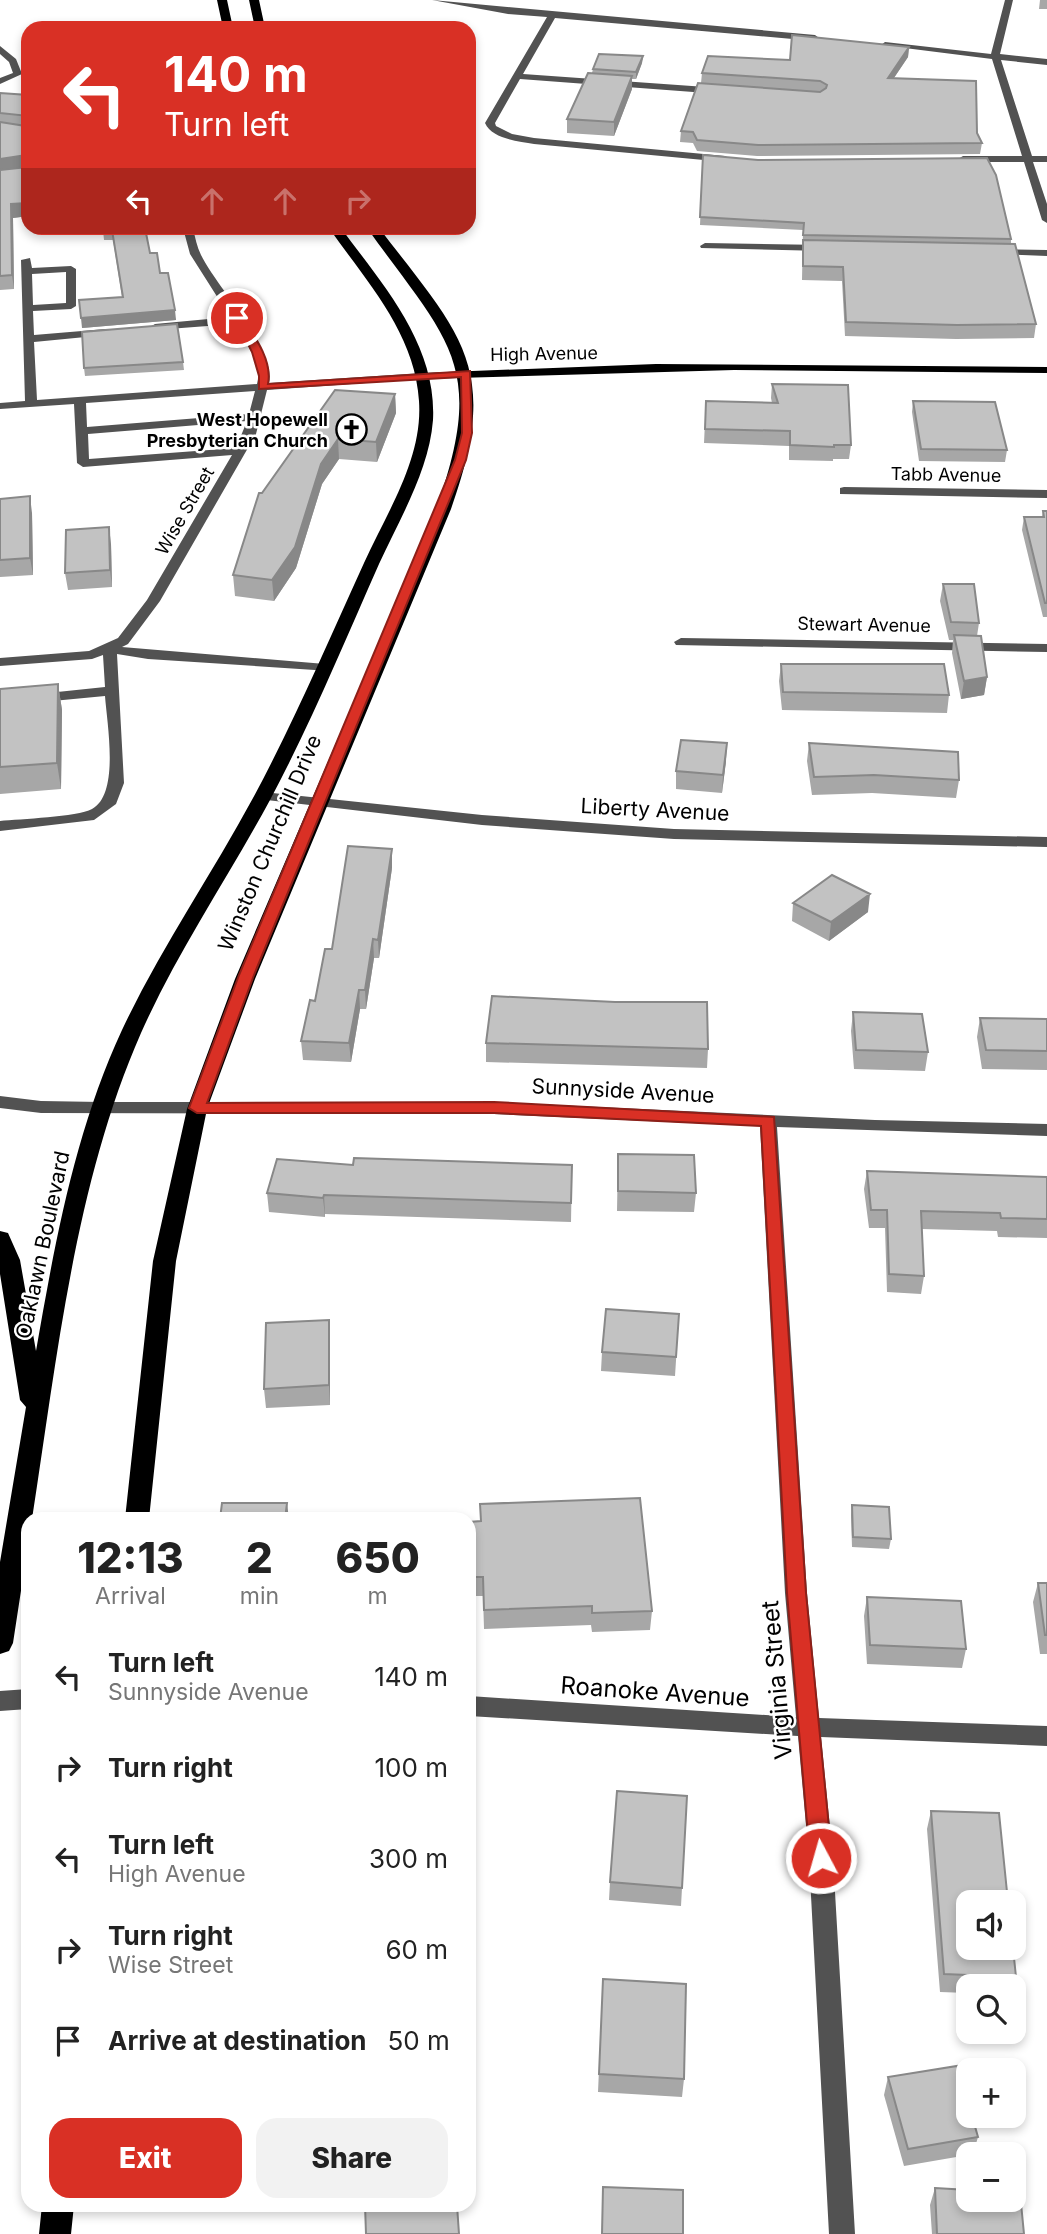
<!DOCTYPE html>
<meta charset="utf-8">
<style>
body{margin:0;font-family:Inter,sans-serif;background:#f2f2f2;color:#222;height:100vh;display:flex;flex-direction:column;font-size:26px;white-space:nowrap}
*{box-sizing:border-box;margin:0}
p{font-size:23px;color:#767676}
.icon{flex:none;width:38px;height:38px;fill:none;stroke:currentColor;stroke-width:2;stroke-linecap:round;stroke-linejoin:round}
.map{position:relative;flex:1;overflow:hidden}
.drawer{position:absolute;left:21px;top:1512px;width:455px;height:700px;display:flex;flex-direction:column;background:#fff;border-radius:21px;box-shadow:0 4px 10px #0003}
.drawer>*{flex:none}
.banner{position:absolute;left:21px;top:21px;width:455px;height:214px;border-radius:21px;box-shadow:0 4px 10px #0003;background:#d93025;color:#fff;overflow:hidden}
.buttons{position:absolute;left:956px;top:1890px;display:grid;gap:14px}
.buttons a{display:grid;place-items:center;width:70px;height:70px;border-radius:14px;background:#fff;box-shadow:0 4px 10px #0003;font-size:35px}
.pin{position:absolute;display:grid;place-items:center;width:60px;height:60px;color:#fff;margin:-30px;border:4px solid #fff;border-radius:50%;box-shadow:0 2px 7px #0007}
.me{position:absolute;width:77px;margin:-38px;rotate:354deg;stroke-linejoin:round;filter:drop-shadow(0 0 5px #0008)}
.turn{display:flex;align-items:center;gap:24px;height:147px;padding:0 28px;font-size:32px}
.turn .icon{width:91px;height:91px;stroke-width:2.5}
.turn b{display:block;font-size:49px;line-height:60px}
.lanes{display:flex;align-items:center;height:66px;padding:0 28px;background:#0003;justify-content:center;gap:35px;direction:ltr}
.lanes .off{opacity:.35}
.eta{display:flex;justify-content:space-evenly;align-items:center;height:119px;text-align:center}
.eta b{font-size:42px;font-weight:800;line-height:49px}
.button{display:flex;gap:14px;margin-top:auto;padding:14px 28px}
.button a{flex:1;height:80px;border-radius:21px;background:#d93025;color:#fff;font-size:28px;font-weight:800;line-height:80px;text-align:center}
.button a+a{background:#f2f2f2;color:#222}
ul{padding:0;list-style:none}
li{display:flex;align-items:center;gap:21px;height:91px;padding:0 28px}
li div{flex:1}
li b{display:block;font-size:26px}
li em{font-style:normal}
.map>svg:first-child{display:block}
</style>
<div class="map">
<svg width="1047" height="2234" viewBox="0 0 1047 2234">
<rect width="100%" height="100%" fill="#fff"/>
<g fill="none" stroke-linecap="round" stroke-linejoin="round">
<path fill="#525252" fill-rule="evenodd" d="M432,0L815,35L819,38L815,41L555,18L523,74L720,88L725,91L720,94L520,79L495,123L496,126L512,134L534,138L725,156L730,159L725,162L534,144C518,141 492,139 485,123L547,17L508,14Z
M1005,0H1013L1000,54L1047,59V65L1001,60L1032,156H1047V162H1033L1047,204V223L1042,220L1024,162H963L958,159L963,156H1022L992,59L881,45L885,42L991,54Z
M0,46L16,59L22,74L0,84V78L13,73L9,62L0,54Z
M183,228H193C195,237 197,247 201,255C216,286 277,351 269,383L422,373L428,376L422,379L267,390L256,434L160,601L128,644L122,647L325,664L332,668L330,671L148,659L117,654L124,783L116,804L94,820L0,831V821C20,819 77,817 92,809C120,794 107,724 105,696L0,706V698L105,687L103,655L92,659L0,666V658L89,651L118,638L147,600L232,455L83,467L77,463L74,404L0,409V403L25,401L21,260L30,258L32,268L71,266L76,269V306L71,309L33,311L34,335L106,329L112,332L106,335L34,342L37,400L257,384C263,363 245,341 234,324L155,330L150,327L155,324L230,317L190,254ZM66,272V303L33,305L32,274ZM255,391L249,414L87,427L86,403ZM247,421L236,448L89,459L88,434Z
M705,243L824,245L829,248L824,251L701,248L700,246Z
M996,249L1047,250V256L992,254V250Z
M844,487L1047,490V498L840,494V488Z
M681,638L1047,644V652L676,645L674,642Z
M263,792L482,815L674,829L1047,837V847L674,839L482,825L258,799L256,796Z
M0,1096L41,1101L101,1102H494L875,1120L1047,1124V1136L777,1127L807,1593L819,1718L1047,1726V1746L821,1737L833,1858L855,2234H829L809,1858L798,1736L469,1716V1696L796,1717L785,1593L760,1126L494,1114L41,1113L0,1108Z
M28,1689V1709L0,1711V1691Z"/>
<path fill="#000" fill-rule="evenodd" d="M656,364L1047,367V373L734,370L422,379L416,376L422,373Z"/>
<path fill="#000" fill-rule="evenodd" d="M217,0H227L233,28H223Z
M249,0H259L265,28H255Z
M329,228H341C382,284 437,344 433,420C429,471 400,518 379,564C344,643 311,723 270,800C228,878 177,952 141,1033C75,1183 57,1358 32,1519H28V1545L13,1643L9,1651L0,1654V1562L26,1407L20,1400L0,1274V1231L8,1233L20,1260L36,1351C55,1242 75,1131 122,1030C160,949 211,876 253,798C294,722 328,642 364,563C387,512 423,459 419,401C415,333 366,281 329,228Z
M367,228H379C463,337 501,368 451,509L255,979L207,1109L176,1261L149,1519H125L153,1261L187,1109L235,979L436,509C488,364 448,341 367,228Z
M42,2205H74L71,2234H39Z"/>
</g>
<path fill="#a7a7a7" d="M1040,0H1047V9H1039Z
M909,47L908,57L894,78L977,133L982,143L980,154L757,156L697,151L693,143L680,142L681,131L701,83L702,73L790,60Z
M643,56L642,63L636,79H632V89L614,136L567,133V119L592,73L593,69Z
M0,93L28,95V216L13,218L14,289L0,290Z
M703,155L1011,239V244L1036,324L1034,338L956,339L845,336L842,281L802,280L803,230L700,225Z
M145,228L150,253L160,273L176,320L82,328L122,297L113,240H104L103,230Z
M183,362L184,370L85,376L84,368Z
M772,384L851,445L849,459H833V461L789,460V446L704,443L706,401L772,403L771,398Z
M395,394L396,413L377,462L339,459L322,484L296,568L274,601L235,596L233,575L262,493Z
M913,401L1007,450L1005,462L919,461L912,412Z
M0,499L32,513L33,575L0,577Z
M1043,511H1047V617H1043L1022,530L1024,517H1042Z
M111,544L112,587L68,590L65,573Z
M943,584L979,623L977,636L987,677L984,695L961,699L952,653L953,640H949L940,601Z
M781,664L949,695L947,713L782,710L779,681Z
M58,684L62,710L61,789L0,794V689Z
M809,743L959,780L956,798L872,793L812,795L807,761Z
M726,761L722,793L676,789V771Z
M392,868L379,958H374L366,1009H360L351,1062L303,1060L301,1041L332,949Z
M793,903L868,912L829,941L792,921Z
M853,1012L928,1052L925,1071L854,1069L851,1031Z
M980,1018L1047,1019V1070L982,1069L977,1037Z
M486,1043L708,1049L707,1068L486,1062Z
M618,1154L696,1193L694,1212L617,1211Z
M353,1165H572L571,1222L325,1214V1217L269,1212L267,1193Z
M867,1171L1047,1177V1238L998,1237L997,1231L922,1229L924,1276L921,1294L887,1292L885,1228H869L864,1189Z
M679,1314L675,1376L601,1371L602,1352Z
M330,1339V1405L266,1408L264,1389Z
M852,1505L891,1539L889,1549L852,1547L851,1515Z
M469,1522L652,1611L650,1630L592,1632L591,1625L484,1629L483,1596H469Z
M1038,1583H1047V1654H1040L1033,1602Z
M867,1597L966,1649L962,1668L867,1664L864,1616Z
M931,1811L1016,1977L1013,1989V1986H968V1993L940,1992L927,1829Z
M610,1882L682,1888L681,1906L609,1900Z
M603,1979L684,2079L682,2097L598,2092Z
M888,2077L978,2137L973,2154H968V2155L904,2166L884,2095Z
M935,2188L1024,2234H932L930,2205Z"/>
<path fill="#888" d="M909,47L908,57L887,88L888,78Z
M643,56L642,63L636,79V72Z
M632,76V89L614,136V122Z
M26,155L28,168L0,172V159Z
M28,203V216L13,218L14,289L12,275L11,204Z
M175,310L176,320L82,328L81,318Z
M395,394L396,413L377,462L376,442Z
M338,439L339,459L322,484L296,568L274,601L272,580L321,464Z
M30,496L32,513L33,575L30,558Z
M109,527L111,544L112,587L110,570Z
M987,677L984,695L961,699L964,681Z
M58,684L62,710L61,789L57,763Z
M727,743L726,761L722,793L723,775Z
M392,849V868L379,958L378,940Z
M870,894L868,912L829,941L831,922Z
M373,939L374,958L366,1009L365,990Z
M359,990L360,1009L351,1062L349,1043Z
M324,1195L325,1214V1217L323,1198Z
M329,1320L330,1339V1405L329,1385Z
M287,1503L289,1519H285Z"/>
<path fill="#c2c2c2" stroke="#888" stroke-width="2" d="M792,35L909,47L888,78L976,81L977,133L982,143L758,145L697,140L693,132L681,131L698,83L820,92L826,88L827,85L820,81L702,73L708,56L790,60Z
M599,54L643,56L636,72L593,69Z
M588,73L632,76L614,122L567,119Z
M0,93L28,95V116L0,113Z
M28,117V157L26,155L0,159V122L26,126Z
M703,155L758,160L987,158L996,175L1011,239L803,235L804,223L700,217Z
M28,161V203L11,204L12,275L0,276V170L27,167Z
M103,228H145L150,253H157L160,273H168L175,310L81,318L79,300L123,297L112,230H103Z
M803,240L1015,244L1036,324L957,325L846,322L843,267L803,266Z
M177,324L183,362L84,368L82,332Z
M772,384L848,385L851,445H834V447L790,445V431L705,429L706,401L778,403Z
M335,390L395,394L376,442L338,439L321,464L295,547L272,580L233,575L259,493H262Z
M913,401L995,402L1007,450L921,449Z
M30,496V558L0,560V499Z
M1043,511H1047V603H1045L1024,517H1044Z
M109,527L110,570L65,573L66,530Z
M943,584H974L979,623L951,622Z
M954,635L981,636L987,677L964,681Z
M781,664H944L949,695L783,692Z
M58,684L57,763L0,767V689Z
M681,740L727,743L723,775L676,771Z
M809,743L958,752L959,780L874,775L814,777Z
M348,846L392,849L378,940L373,939L365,990H359L349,1043L301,1041L310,1000L315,1001L325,949H332Z
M832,875L870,894L831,922L793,903Z
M492,996L615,1002H707L708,1049L486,1043Z
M853,1012L922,1014L928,1052L856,1050Z
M980,1018L1047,1019V1051L986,1050Z
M618,1154L694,1155L696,1193L618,1191Z
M354,1158L572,1165L571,1203L324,1195L323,1198L267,1193L277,1159L353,1165Z
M867,1171L1047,1177V1219L1001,1218L1000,1213L921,1211L924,1276L889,1274L887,1210H871Z
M606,1309L679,1314L676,1357L602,1352Z
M329,1320V1385L264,1389L266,1323Z
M640,1498L652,1611L592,1613V1606L484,1610L483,1577H469V1522L481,1521L480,1504Z
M222,1503H287L285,1519H220Z
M852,1505L889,1507L891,1539L853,1537Z
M1038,1583H1047V1635H1045Z
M867,1597L961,1601L966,1649L870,1645Z
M617,1791L687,1796L682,1888L610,1882Z
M931,1811L999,1813L1008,1902H968V1948H1013L1016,1977L944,1974Z
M603,1979L686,1984L684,2079L599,2074Z
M957,2066L968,2103V2116H972L978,2137L908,2149L888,2077Z
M603,2187L683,2190V2234H602Z
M935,2188L968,2190V2200H1013V2193H1020L1024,2234H937Z
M365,2205H457L459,2234H366Z"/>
<path fill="#d93025" stroke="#8d1f18" stroke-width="2" d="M234,316H241C253,334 273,360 268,384L470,371L472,433L466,460L254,975L207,1103L494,1102L774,1117L806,1593L832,1858L829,1865L821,1867L813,1865L810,1858L787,1593L761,1126L494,1113H197L189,1108L239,975L455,460L462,433L461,377L259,389V376L252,352Z"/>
<defs>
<symbol id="church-ring" viewBox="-11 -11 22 22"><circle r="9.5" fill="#fff" stroke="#000" stroke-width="1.5"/><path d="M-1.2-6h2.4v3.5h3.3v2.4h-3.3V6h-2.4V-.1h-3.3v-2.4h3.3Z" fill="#000"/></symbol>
</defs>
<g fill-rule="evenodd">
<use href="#church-ring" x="334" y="412" width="35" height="35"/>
</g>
<g text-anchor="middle" stroke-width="5" stroke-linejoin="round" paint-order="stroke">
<g font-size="18" fill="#000" stroke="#fff">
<text transform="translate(544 354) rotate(-1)" y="6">High Avenue</text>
<text transform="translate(946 475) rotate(1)" y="6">Tabb Avenue</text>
<text transform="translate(185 511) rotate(-60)" y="6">Wise Street</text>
<text transform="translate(864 625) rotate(1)" y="6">Stewart Avenue</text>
</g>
<g font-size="18" font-weight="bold" fill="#000" stroke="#fff" text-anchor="end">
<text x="328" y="426">West Hopewell<tspan x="328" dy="21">Presbyterian Church</tspan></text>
</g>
<g font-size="21" fill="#000" stroke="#fff">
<text transform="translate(655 810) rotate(3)" y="7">Liberty Avenue</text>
<text transform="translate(270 843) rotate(-67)" y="7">Winston Churchill Drive</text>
<text transform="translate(623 1091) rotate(3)" y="7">Sunnyside Avenue</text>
<text transform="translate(43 1245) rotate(-78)" y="7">Oaklawn Boulevard</text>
</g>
<g font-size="24" fill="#000" stroke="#fff">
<text transform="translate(777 1680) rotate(-95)" y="8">Virginia Street</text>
<text transform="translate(655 1692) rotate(4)" y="8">Roanoke Avenue</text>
</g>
</g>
</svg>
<div class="buttons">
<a><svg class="icon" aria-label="sound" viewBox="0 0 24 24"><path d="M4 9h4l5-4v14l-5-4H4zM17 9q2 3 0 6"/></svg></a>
<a><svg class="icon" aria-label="search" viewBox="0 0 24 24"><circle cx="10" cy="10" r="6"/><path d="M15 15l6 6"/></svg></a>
<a>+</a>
<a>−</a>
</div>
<div class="pin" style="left:237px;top:318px;background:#d93025"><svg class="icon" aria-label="arrive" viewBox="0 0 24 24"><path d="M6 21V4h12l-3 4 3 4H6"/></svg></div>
<svg class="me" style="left:821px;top:1858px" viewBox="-20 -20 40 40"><circle r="17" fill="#d93025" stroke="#fff" stroke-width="3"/><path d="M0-11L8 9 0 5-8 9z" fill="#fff"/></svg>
<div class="banner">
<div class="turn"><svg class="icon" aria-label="left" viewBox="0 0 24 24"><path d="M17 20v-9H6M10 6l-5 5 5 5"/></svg><div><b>140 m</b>Turn left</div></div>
<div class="lanes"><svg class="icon" aria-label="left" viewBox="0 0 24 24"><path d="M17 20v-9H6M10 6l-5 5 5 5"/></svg><svg class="icon off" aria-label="ahead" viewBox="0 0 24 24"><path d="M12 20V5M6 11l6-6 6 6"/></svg><svg class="icon off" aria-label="ahead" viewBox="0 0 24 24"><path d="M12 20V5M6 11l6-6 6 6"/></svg><svg class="icon off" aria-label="right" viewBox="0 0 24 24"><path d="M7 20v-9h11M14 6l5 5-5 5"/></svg></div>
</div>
<section class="drawer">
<div class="eta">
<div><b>12:13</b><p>Arrival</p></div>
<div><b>2</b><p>min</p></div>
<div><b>650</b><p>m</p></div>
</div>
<ul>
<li><svg class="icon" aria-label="left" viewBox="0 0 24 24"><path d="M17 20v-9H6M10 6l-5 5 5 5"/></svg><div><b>Turn left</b><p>Sunnyside Avenue</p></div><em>140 m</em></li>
<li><svg class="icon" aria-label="right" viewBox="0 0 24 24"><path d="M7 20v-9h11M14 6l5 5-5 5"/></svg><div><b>Turn right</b></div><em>100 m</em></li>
<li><svg class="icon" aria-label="left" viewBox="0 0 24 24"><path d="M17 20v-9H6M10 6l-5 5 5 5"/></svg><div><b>Turn left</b><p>High Avenue</p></div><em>300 m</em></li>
<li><svg class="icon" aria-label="right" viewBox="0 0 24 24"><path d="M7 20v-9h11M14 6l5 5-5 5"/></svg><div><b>Turn right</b><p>Wise Street</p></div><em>60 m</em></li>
<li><svg class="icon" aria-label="arrive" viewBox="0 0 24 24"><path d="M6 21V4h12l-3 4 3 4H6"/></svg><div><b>Arrive at destination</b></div><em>50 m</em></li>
</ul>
<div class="button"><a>Exit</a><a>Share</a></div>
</section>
</div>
